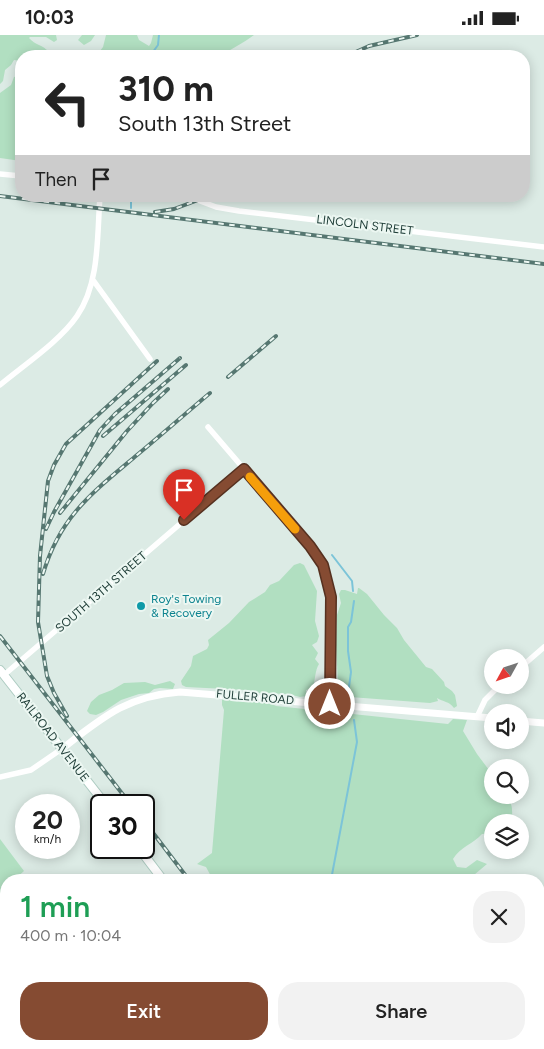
<!DOCTYPE html>
<meta charset="utf-8">
<style>
body{margin:0;font-family:Figtree,sans-serif;background:#f2f2f2;color:#222;height:100vh;display:flex;flex-direction:column;font-size:19px;white-space:nowrap}
*{box-sizing:border-box;margin:0}
p{font-size:16px;color:#767676}
.icon{flex:none;width:28px;height:28px;fill:none;stroke:currentColor;stroke-width:2;stroke-linecap:round;stroke-linejoin:round}
.map{position:relative;flex:1;overflow:hidden}
.side{position:absolute;left:0px;top:839px;width:545px;height:176px;display:flex;flex-direction:column;background:#fff;border-radius:20px 20px 0 0;box-shadow:0 2px 12px #0003}
.side>*{flex:none}
.hud{position:absolute;left:15px;top:15px;width:515px;height:152px;border-radius:20px;box-shadow:0 2px 12px #0003;background:#fff;color:#222;overflow:hidden}
.needle{width:32px;rotate:230deg}
.fabs{position:absolute;left:484px;top:614px;display:grid;gap:10px}
.fabs a{display:grid;place-items:center;width:45px;height:45px;border-radius:50%;background:#fff;box-shadow:0 2px 12px #0003;font-size:25px}
.speed{position:absolute;left:15px;top:759px;display:flex;gap:10px;font-size:25px;font-weight:700;text-align:center}
.speed>*{display:grid;place-content:center;width:65px;height:65px;border-radius:50%;background:#fff;box-shadow:0 2px 12px #0003;line-height:1}
.speed small{font-size:12px;font-weight:400}
.speed .limit{border:2px solid #111;border-radius:8px;background:#fff;color:#111}
.pin{position:absolute;display:grid;place-items:center;width:42px;height:42px;color:#fff;margin:-51px -21px;border-radius:50% 50% 50% 0;rotate:-45deg;box-shadow:0 0 5px #0007}
.pin .icon{rotate:45deg}
.me{position:absolute;width:55px;margin:-28px;rotate:0deg;stroke-linejoin:round;filter:drop-shadow(0 0 4px #0008)}
.turn{display:flex;align-items:center;gap:18px;height:105px;padding:0 20px;font-size:22px}
.turn .icon{width:65px;height:65px;stroke-width:2.5}
.turn b{display:block;font-size:35px;line-height:42px}
.then{display:flex;align-items:center;height:48px;padding:0 20px;background:#0003;gap:10px;font-size:19px}
.round{display:grid;place-items:center;flex:none;width:52px;height:52px;border-radius:20px;background:#f2f2f2}
.overview{display:flex;align-items:center;justify-content:space-between;height:85px;padding:0 20px}
h1{font-size:30px;font-weight:600;line-height:38px;color:#1e9e55}
.primary-button{display:flex;gap:10px;margin-top:auto;padding:10px 20px}
.primary-button a{flex:1;height:58px;border-radius:20px;background:#854b32;color:#fff;font-size:20px;font-weight:600;line-height:58px;text-align:center}
.primary-button a+a{background:#f2f2f2;color:#222}
.status{display:flex;justify-content:space-between;align-items:center;height:35px;padding:0 25px;background:#fff;direction:ltr}
.status svg{height:14px;fill:currentColor}
.map>svg:first-child{display:block}
</style>
<div class="status"><b>10:03</b><svg viewBox="0 0 49 12"><path d="M0 12V9h3v3zM5 12V6h3v6zM10 12V3h3v9zM15 12V0h3v12zM26 1h20v11H26zM47 4h2v5h-2z"/></svg></div>
<div class="map">
<svg width="544" height="1014" viewBox="0 0 544 1014">
<rect width="100%" height="100%" fill="#dcebe5"/>
<path fill="#b1dfc1" d="M0,0H56L57,5L54,7L46,2H30L29,3C35,10 43,10 49,17L44,21H21V26L14,25L11,30L5,35L3,46L0,49Z
M82,0H95L91,6L84,10L78,5Z
M106,0H137L139,5L149,11L151,8L153,0H254C244,8 232,13 221,21H100L101,20L100,16L103,12Z
M21,40V126L0,123V58L11,50L14,42Z
M300,528L304,530L317,556L315,586L319,601L317,607L312,610L318,618L315,624L319,629C315,635 315,646 313,653L306,655V661L300,662L288,659L256,658L246,655L186,652L182,650L181,646L191,631L193,621L207,614L209,610L208,605L229,588L249,567L265,557L270,550L279,546L294,530Z
M358,553H359L367,559L384,580L397,593L404,605L426,632L432,634L444,647L445,651L452,656L455,660L457,671L454,673C449,666 443,667 437,663L438,666L430,668L350,662L343,659L338,648L336,610L337,580L341,568L339,559L341,555H345L357,559Z
M170,646L175,649L173,654L160,653L154,654L149,658L139,659L121,665L103,677L96,680L90,679L87,676L91,667L99,660L112,655L124,648L145,647L155,650Z
M227,663L266,666L276,671L448,689L453,684L467,685L463,696L477,719L492,739V760H505C514,769 512,776 512,787L492,788V798L482,799C473,809 460,812 453,824L457,832L466,833L477,825L487,829L468,845H445L443,840L435,842L430,845H213L206,832L197,829L212,818L224,675L222,670V665Z
M0,804L24,836L14,845H6V1009H272L265,1014H0Z"/>
<g fill="none" stroke-linecap="round" stroke-linejoin="round">
<path stroke="#7cc4d8" stroke-width="2" d="M150,21L158,10L159,0
M131,173V161
M332,520L352,546L353,556
M348,659L351,637L348,616V592L351,587L354,566
M331,845L357,707L354,685
M331,1009L335,1014"/>
<defs>
<path id="secondary" d="M0,635L106,770
M138,812L163,845
M292,1009L296,1014"/>
</defs>
<use href="#secondary" stroke="#aeccc2" stroke-width="10"/>
<path stroke="#fff" stroke-width="5.5" d="M0,139L21,141
M187,161L216,172L239,176L544,212
M93,245L150,324
M0,350C24,330 60,306 77,281C100,248 97,200 100,161
M208,392L310,511C322,527 328,542 331,562L330,669
M520,633L544,612
M4,640L244,434
M477,682L485,665L500,650
M0,742L31,735L63,713
M275,1014L281,1009"/>
<path stroke="#fff" stroke-width="7" d="M520,686L544,688
M63,713C103,682 127,661 180,657L492,683"/>
<use href="#secondary" stroke="#fff" stroke-width="8"/>
<defs>
<path id="rail" d="M347,21L369,11L417,0
M0,161L544,229
M155,177L174,174L209,161
M228,342L276,301
M103,401L186,330
M60,478L127,396L153,368L168,354
M46,494L54,477L100,395L115,379L180,323
M43,539C60,481 93,457 137,420C161,400 185,379 210,358
M0,601L131,770
M67,681L54,658L47,641L38,587L40,521L48,446L54,430L66,409L157,326
M144,786L189,845
M317,1009L321,1014"/>
</defs>
<use href="#rail" stroke="#567771" stroke-width="4"/>
<use href="#rail" stroke="#ecf7f2" stroke-width="2" stroke-dasharray="5.5" stroke-linecap="butt"/>
</g>
<g fill="none" stroke-linecap="round" stroke-linejoin="round">
<defs>
<path id="route" d="M184,485L244,434L310,511L323,530L331,562L330,669"/>
</defs>
<use href="#route" stroke="#563120" stroke-width="12"/>
<use href="#route" stroke="#854b32" stroke-width="9"/>
<path stroke="#f59e0b" stroke-width="9" d="M250,442L295,494"/>
</g>
<circle fill="#0f9aa8" stroke="#ecf7f2" stroke-width="2" cx="141" cy="571" r="5"/>
<g text-anchor="middle" stroke-width="4" stroke-linejoin="round" paint-order="stroke">
<g font-size="12" fill="#1c3b35" stroke="#ecf7f2">
<text transform="translate(365 190) rotate(7)" y="4">LINCOLN STREET</text>
<text transform="translate(101 557) rotate(-41)" y="4">SOUTH 13TH STREET</text>
<text transform="translate(255 662) rotate(5)" y="4">FULLER ROAD</text>
<text transform="translate(53 702) rotate(52)" y="4">RAILROAD AVENUE</text>
</g>
<g font-size="12" fill="#0d838f" stroke="#ecf7f2" text-anchor="start">
<text x="151" y="568">Roy's Towing<tspan x="151" dy="14">&amp; Recovery</tspan></text>
</g>
</g>
</svg>
<div class="fabs">
<a><svg class="needle" viewBox="-14 -14 28 28"><path d="M0-13l5 13h-10z" fill="#e53935"/><path d="M0 13l5-13h-10z" fill="#767676"/></svg></a>
<a><svg class="icon" aria-label="sound" viewBox="0 0 24 24"><path d="M4 9h4l5-4v14l-5-4H4zM17 9q2 3 0 6"/></svg></a>
<a><svg class="icon" aria-label="search" viewBox="0 0 24 24"><circle cx="10" cy="10" r="6"/><path d="M15 15l6 6"/></svg></a>
<a><svg class="icon" aria-label="layers" viewBox="0 0 24 24"><path d="M12 4l9 5-9 5-9-5zM3 14l9 5 9-5"/></svg></a>
</div>
<div class="speed"><div>20<small>km/h</small></div><div class="limit">30</div></div>
<div class="pin" style="left:184px;top:485px;background:#d93025"><svg class="icon" aria-label="arrive" viewBox="0 0 24 24"><path d="M6 21V4h12l-3 4 3 4H6"/></svg></div>
<svg class="me" style="left:330px;top:669px" viewBox="-20 -20 40 40"><circle r="17" fill="#854b32" stroke="#fff" stroke-width="3"/><path d="M0-11L8 9 0 5-8 9z" fill="#fff"/></svg>
<div class="hud">
<div class="turn"><svg class="icon" aria-label="left" viewBox="0 0 24 24"><path d="M17 20v-9H6M10 6l-5 5 5 5"/></svg><div><b>310 m</b>South 13th Street</div></div>
<div class="then">Then<svg class="icon" aria-label="arrive" viewBox="0 0 24 24"><path d="M6 21V4h12l-3 4 3 4H6"/></svg></div>
</div>
<section class="side">
<div class="overview"><div><h1>1 min</h1><p>400 m · 10:04</p></div><a class="round"><svg class="icon" aria-label="close" viewBox="0 0 24 24"><path d="M6 6l12 12M18 6L6 18"/></svg></a></div>
<div class="primary-button"><a>Exit</a><a>Share</a></div>
</section>
</div>
